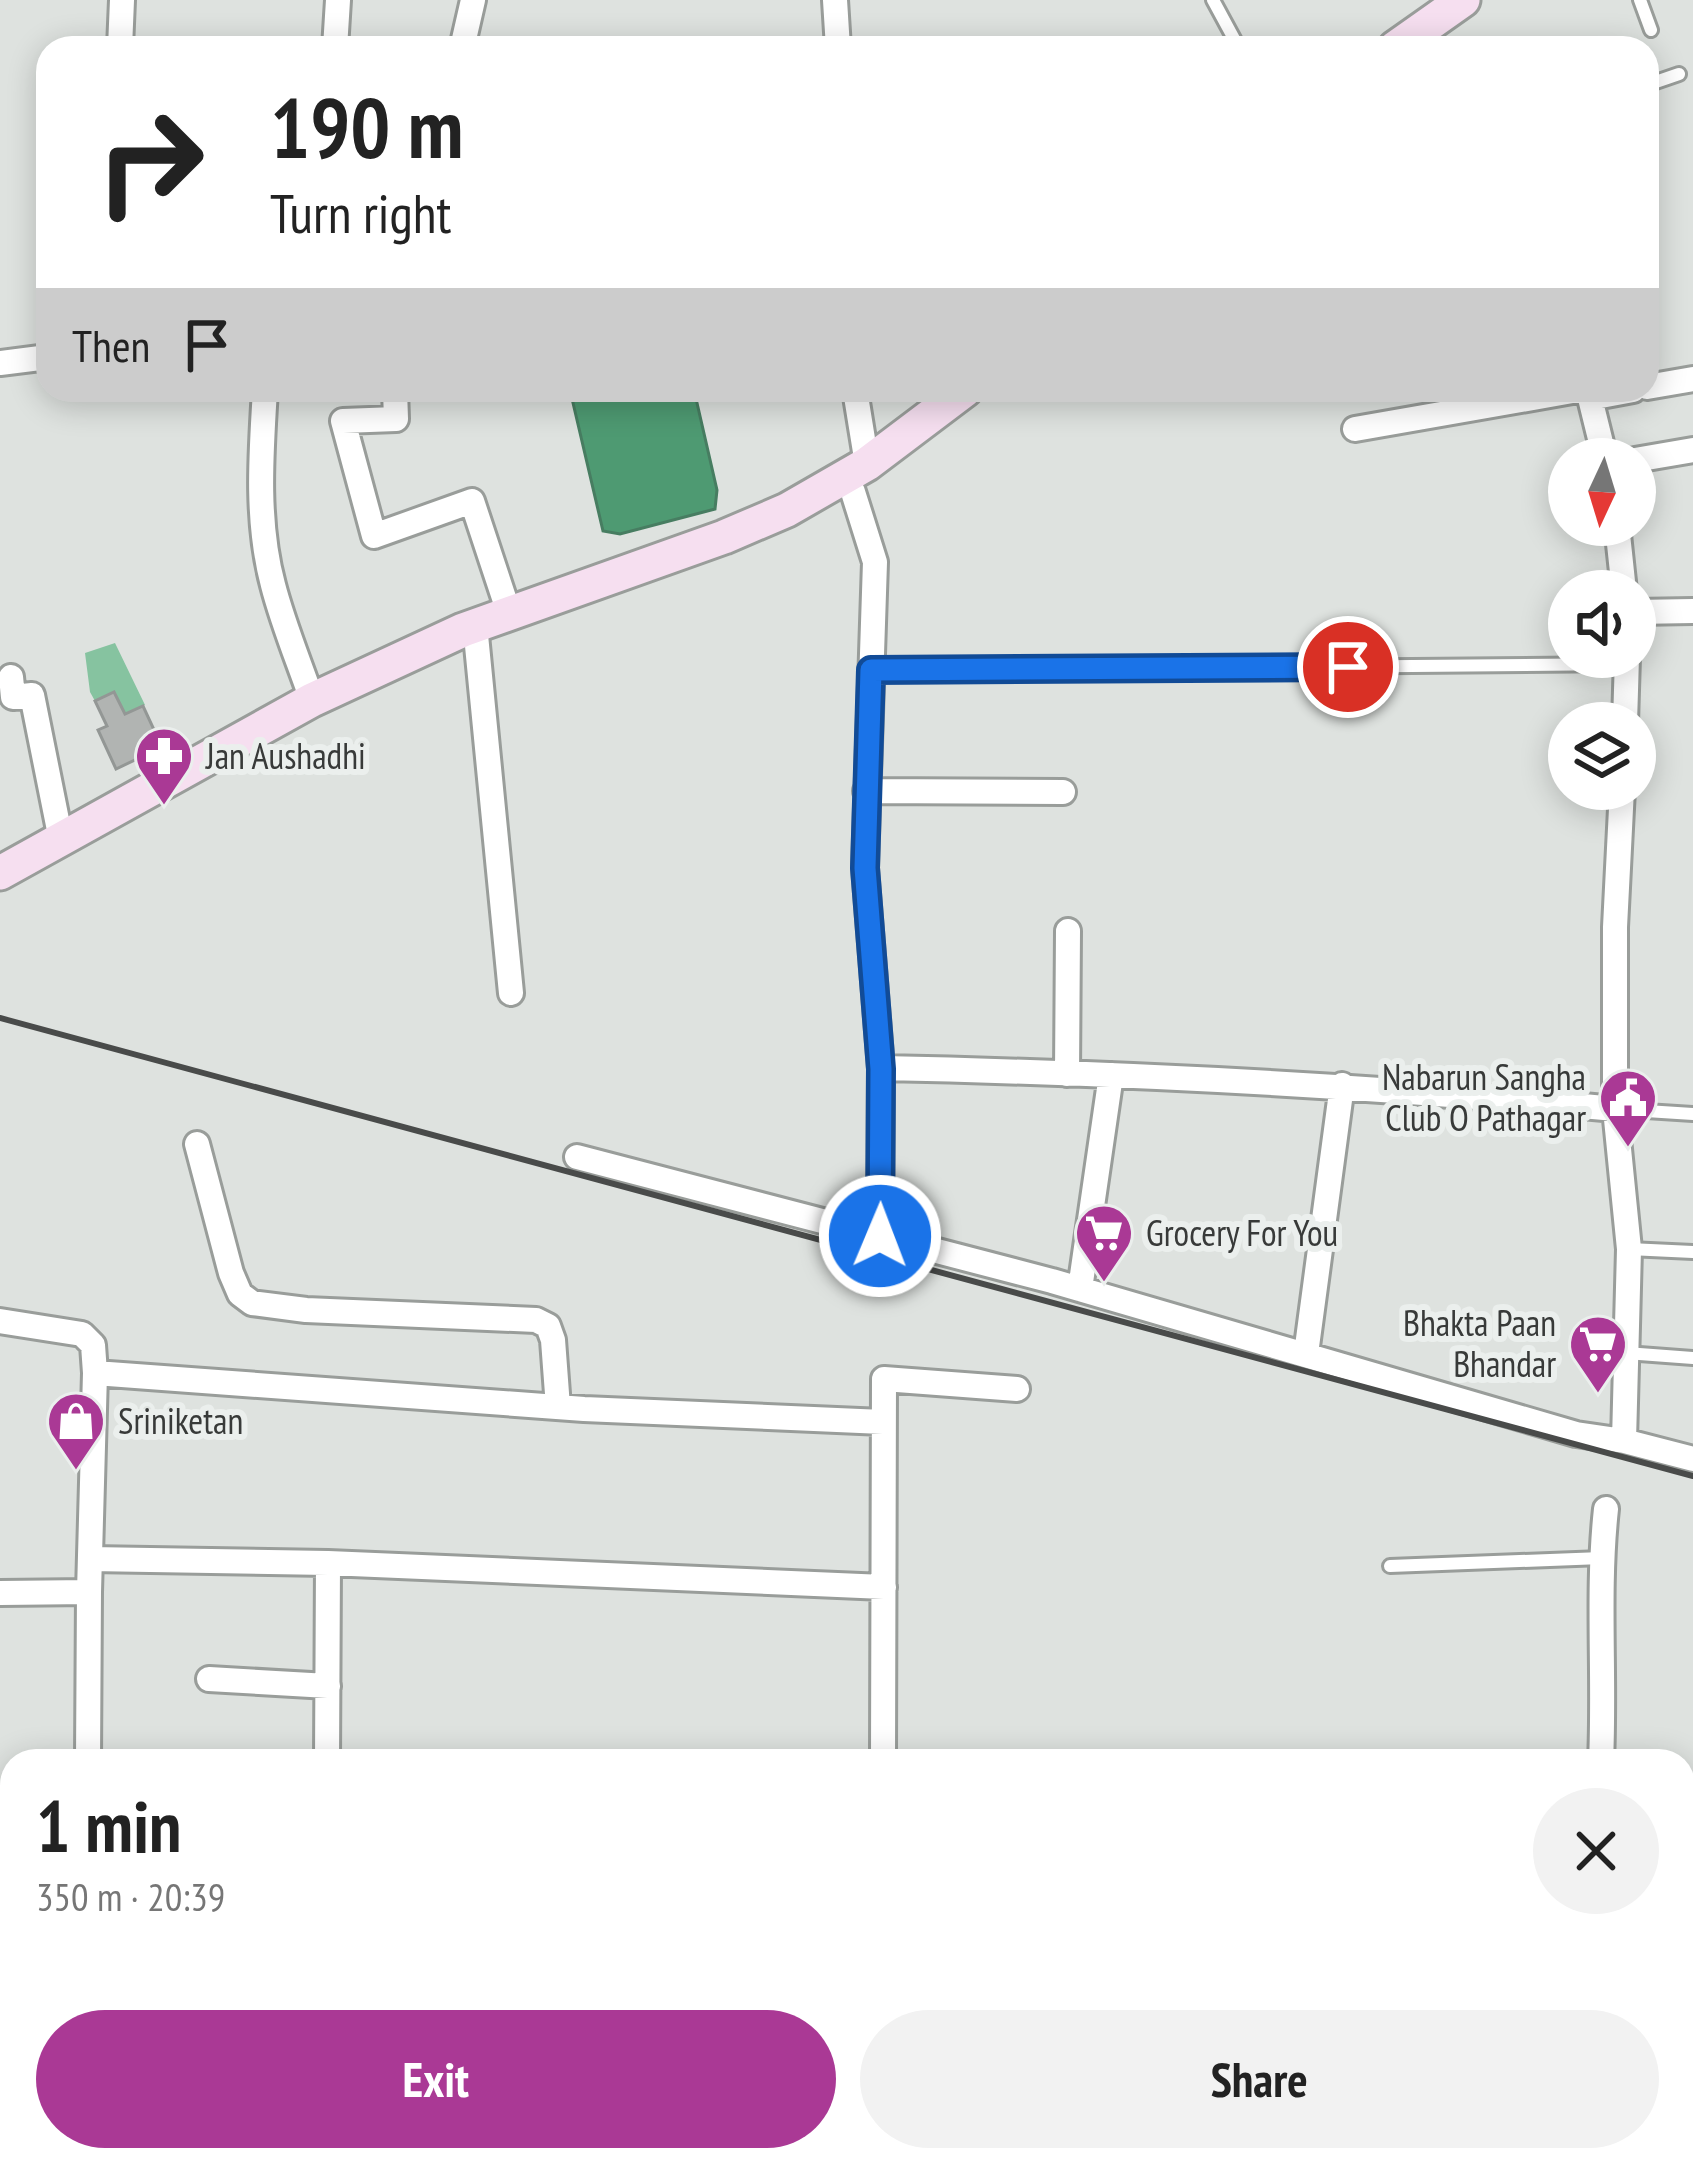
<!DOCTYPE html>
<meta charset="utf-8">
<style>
body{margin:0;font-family:"PT Sans Narrow",sans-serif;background:#f2f2f2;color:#222;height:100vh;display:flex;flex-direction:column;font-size:45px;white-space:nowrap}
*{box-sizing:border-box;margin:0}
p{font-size:39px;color:#767676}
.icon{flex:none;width:66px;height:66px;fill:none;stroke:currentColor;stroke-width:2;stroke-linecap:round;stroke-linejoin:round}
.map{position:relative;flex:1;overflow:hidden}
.side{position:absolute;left:0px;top:1749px;width:1695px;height:423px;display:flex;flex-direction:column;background:#fff;border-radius:36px 36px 0 0;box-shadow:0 6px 30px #0003}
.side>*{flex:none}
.hud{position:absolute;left:36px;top:36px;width:1623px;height:366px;border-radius:36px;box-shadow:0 6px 30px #0003;background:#fff;color:#222;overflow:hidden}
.needle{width:78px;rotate:184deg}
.controls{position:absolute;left:1548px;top:438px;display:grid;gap:24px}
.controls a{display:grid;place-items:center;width:108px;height:108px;border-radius:50%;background:#fff;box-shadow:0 6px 30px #0003;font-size:60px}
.pin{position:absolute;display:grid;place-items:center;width:102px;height:102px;color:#fff;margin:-51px;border:6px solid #fff;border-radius:50%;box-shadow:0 3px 12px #0007}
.me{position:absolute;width:132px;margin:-66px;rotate:1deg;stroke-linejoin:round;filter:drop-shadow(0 0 9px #0008)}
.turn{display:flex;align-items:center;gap:42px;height:252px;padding:0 36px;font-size:54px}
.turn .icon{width:156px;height:156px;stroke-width:2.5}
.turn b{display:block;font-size:84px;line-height:102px}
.then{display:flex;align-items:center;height:114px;padding:0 36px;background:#0003;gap:24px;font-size:45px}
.round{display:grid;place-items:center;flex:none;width:126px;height:126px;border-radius:63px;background:#f2f2f2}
.summary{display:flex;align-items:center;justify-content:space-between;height:204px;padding:0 36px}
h1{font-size:72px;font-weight:600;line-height:90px}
.action{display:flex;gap:24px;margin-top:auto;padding:24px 36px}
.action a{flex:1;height:138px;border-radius:72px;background:#aa3995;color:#fff;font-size:48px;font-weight:600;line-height:138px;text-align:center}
.action a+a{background:#f2f2f2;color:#222}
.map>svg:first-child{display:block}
</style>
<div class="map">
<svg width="1693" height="2171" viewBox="0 0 1693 2171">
<rect width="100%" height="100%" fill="#dee2df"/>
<path fill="#86c3a0" d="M115,643L145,705L125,714L114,692L95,701L90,692L85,653Z"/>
<path fill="#4e9a72" stroke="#477d61" stroke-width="3" d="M570,390H694L717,490L715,509L620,534L603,531Z"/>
<path fill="#b1b4b2" stroke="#939795" stroke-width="3" d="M114,692L125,714L143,706L162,747L116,769L98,730L107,726L95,701Z"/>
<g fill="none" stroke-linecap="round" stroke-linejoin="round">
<defs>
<path id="lane" d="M1213,0L1239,48
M1640,0L1651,30
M1647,85L1679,74
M871,671L1626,664
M1615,1109L1693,1114
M1629,1249L1693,1252
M1626,1353L1693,1358
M1390,1566L1602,1558"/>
<path id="street" d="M835,0L838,48
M120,48L122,0
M335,48L338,0
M462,48L473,0
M0,363L48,357
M1647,387L1693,379
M265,390C261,454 256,522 273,585C283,624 299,662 312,700
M395,390L396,419L343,421L374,536L472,501L509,613
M855,390L867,464
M1588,390L1605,459
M1590,398L1633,390
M1355,429L1578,390
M1635,460L1693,450
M845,477L853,492L875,562L865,868L881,1068L880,1236
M1617,525L1624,591
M1635,612L1693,611
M475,625L511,993
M11,677L13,697L32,695L61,840
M1625,723L1627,657
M1622,789L1615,927V1109L1629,1249L1624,1441
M866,791L1063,792
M881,1068C1127,1073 1371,1086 1615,1109
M1067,1074L1068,931
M197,1144L231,1273L240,1294L252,1303L306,1310L536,1320L548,1326L553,1340L558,1407
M577,1157L1052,1281L1576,1434L1624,1441L1693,1459
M1080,1289L1111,1075
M0,1321L82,1334L93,1345L95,1373L89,1592L88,1761
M1306,1354L1342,1085
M95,1373L584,1409L883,1422
M90,1559L328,1563L884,1587
M0,1593L89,1592
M209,1679L328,1686
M327,1761L328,1563
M883,1761L884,1379L1017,1389
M1601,1761C1605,1677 1597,1592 1606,1509
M0,1799H12
M1683,1831H1693
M1683,2113L1693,2110
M85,2160L98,2171
M503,2160V2171
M885,2160V2171
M1370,2171V2160
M1535,2171V2160
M1670,2171V2160"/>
<path id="secondary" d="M1395,48L1463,0
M0,873L312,700L463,630L724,537L787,510L867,464L965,390"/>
</defs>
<use href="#lane" stroke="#999d9a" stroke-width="18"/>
<use href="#street" stroke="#999d9a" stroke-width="30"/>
<use href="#secondary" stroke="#999d9a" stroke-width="39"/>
<use href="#lane" stroke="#fff" stroke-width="12"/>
<use href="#street" stroke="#fff" stroke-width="24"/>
<use href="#secondary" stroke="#f6dff0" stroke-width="33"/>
<path stroke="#494b4a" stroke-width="6" d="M0,1018L1693,1476"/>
</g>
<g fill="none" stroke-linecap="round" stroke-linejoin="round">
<defs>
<path id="route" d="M880,1236L881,1069L865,868L871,670L1348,667"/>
</defs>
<use href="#route" stroke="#114b97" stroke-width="30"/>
<use href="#route" stroke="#1a73e8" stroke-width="21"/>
</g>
<defs>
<symbol id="pharmacy-pin" viewBox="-11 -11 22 30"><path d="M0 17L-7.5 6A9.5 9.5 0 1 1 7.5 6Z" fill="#aa3995" stroke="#ebefed"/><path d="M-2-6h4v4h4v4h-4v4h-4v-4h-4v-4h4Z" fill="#fff"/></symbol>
<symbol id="civic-pin" viewBox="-11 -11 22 30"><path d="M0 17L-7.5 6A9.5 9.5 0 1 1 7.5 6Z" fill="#aa3995" stroke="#ebefed"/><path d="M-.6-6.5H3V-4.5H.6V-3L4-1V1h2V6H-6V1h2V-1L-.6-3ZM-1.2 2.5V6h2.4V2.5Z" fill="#fff"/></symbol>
<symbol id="supermarket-pin" viewBox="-11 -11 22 30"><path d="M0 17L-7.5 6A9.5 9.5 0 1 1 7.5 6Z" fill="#aa3995" stroke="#ebefed"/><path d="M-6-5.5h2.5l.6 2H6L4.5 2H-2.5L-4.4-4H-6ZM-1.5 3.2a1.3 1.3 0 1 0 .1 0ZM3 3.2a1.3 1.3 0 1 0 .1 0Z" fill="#fff"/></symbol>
<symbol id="shop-pin" viewBox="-11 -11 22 30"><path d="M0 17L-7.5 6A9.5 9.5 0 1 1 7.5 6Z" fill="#aa3995" stroke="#ebefed"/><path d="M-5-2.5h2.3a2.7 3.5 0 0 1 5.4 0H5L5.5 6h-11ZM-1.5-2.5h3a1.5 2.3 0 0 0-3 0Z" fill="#fff"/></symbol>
</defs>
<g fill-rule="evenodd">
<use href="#pharmacy-pin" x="131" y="723" width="66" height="90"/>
<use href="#civic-pin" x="1595" y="1065" width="66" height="90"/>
<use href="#supermarket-pin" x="1071" y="1200" width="66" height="90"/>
<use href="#supermarket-pin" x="1565" y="1311" width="66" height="90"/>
<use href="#shop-pin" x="43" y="1388" width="66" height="90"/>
</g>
<g text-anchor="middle" stroke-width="12" stroke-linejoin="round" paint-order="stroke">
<g font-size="36" fill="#383a39" stroke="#ebefed" text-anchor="start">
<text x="206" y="769">Jan Aushadhi</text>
<text x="1586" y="1090" text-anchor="end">Nabarun Sangha<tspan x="1586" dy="41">Club O Pathagar</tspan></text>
<text x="1146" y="1246">Grocery For You</text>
<text x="1556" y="1336" text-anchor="end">Bhakta Paan<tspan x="1556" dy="41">Bhandar</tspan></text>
<text x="118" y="1434">Sriniketan</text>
</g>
</g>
</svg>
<div class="controls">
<a><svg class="needle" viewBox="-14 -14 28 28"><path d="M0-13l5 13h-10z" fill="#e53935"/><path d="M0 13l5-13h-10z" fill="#767676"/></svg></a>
<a><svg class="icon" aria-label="sound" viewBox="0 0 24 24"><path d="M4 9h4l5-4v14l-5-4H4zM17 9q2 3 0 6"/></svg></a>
<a><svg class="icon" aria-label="layers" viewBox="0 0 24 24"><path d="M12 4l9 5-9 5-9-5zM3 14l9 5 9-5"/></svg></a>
</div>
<div class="pin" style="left:1348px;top:667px;background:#d93025"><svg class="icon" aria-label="arrive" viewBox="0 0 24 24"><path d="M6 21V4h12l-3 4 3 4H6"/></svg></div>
<svg class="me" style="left:880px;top:1236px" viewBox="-20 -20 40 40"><circle r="17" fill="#1a73e8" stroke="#fff" stroke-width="3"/><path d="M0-11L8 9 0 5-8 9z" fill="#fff"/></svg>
<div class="hud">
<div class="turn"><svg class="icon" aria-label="right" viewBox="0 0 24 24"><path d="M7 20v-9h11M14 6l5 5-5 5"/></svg><div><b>190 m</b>Turn right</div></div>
<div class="then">Then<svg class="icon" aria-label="arrive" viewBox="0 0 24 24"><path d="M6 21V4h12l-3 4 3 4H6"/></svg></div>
</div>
<section class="side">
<div class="summary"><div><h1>1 min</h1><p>350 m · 20:39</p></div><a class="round"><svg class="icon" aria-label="close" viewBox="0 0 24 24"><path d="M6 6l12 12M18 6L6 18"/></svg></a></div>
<div class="action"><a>Exit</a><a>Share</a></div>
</section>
</div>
